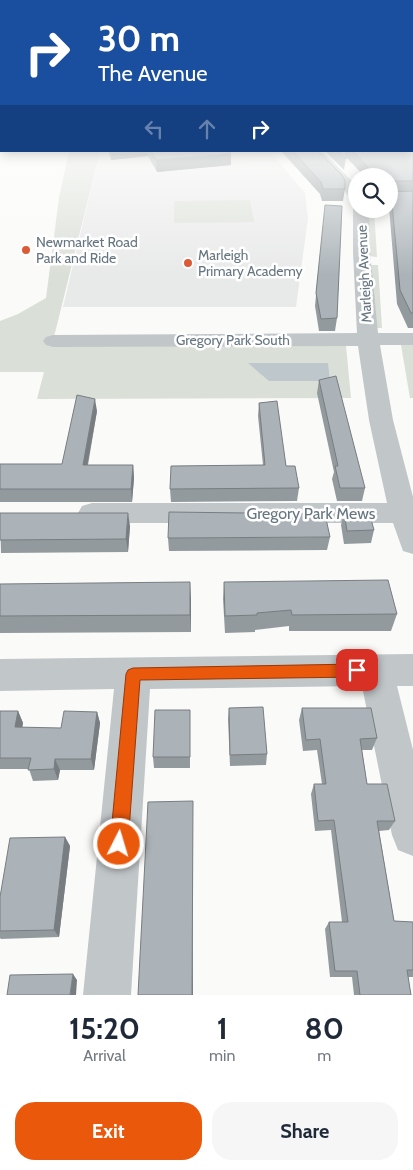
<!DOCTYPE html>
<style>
body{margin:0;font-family:Cabin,sans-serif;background:#f6f6f7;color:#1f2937;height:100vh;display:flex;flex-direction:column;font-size:19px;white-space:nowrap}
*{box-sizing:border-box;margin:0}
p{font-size:16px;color:#747a83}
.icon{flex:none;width:28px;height:28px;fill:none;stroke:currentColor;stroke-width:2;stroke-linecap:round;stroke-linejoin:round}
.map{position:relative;height:995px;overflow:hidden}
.side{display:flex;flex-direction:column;background:#fff;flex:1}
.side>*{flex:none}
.banner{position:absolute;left:0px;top:0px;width:414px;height:152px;box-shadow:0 2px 12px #0003;background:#1a4fa0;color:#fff;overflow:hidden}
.controls{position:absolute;left:348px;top:168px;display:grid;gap:10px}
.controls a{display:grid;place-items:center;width:50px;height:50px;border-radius:50%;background:#fff;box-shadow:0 2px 12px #0003;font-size:25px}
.pin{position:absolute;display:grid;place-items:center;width:42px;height:42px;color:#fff;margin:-21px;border-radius:10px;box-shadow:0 2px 8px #0006}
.me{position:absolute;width:55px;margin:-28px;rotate:5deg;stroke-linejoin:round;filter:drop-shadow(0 0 4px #0008)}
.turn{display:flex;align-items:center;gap:18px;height:105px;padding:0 15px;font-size:22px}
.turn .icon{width:65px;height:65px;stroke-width:2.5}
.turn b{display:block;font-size:35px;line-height:42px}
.lanes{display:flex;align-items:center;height:48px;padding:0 15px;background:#0003;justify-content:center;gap:25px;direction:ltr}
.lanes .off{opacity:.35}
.eta{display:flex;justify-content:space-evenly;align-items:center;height:85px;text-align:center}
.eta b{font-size:30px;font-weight:700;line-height:35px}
.cta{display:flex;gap:10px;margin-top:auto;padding:10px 15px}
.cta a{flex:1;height:58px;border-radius:20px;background:#ea580c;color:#fff;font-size:20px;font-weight:700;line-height:58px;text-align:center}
.cta a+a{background:#f6f6f7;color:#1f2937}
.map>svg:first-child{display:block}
</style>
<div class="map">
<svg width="413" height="995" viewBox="0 0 413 995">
<rect width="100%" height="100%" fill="#fafaf8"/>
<path fill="#e8e9e9" d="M100,151H292L272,154L305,193L308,218L296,307H63Z"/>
<path fill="#dadfd7" d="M69,151H100L53,341L346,346L351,398L37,399L44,372H0V321L18,314L46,298L59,198Z
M250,200L254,222L174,223V201Z
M366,209H374L377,257L368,256Z
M369,265H378L382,328H374Z
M401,345H413V398H410Z"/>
<path fill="#bdc7cc" d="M248,363H328L330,381H269Z"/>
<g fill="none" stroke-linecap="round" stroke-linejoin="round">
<path fill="#c1c6c9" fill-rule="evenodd" d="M308,151H322L353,182L356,187V201L351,200L341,185Z
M356,206V209H369L370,252L378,333H413V345H380L393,420L413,497V554L403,551L393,523H92L82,520L78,513L82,506L92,503H387L369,420L358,346L53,347L46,345L43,341L46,337L53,335L357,333L353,252V209Z
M413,654V686H397L413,750V856L398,850L392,835L362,686L150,689L131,995H83L114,689L0,691V659Z"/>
</g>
<path fill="#939a9e" d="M108,151H229L231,165L157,172L148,156L111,160Z
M281,151H318L345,189L343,201H322L320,194Z
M325,151H410L413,152V328H408L397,304L389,207L391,193H389V176H364L346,157L344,170Z
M324,216L337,318L335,331H319L315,306Z
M319,380L365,488L362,501H337L332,479L334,472L317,393Z
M259,403L286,466L299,488L297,501L171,502L170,489L263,465L258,416Z
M97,411L88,465H133L134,478L132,502H0V464H62Z
M344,512L374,530L371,543L344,544L341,525Z
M0,513L130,526L128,552L1,553Z
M330,537L327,550L169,551L168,538Z
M224,582L397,614L391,631H289V626L255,630V632L225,633L223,599Z
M0,584L191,599V632L0,633Z
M229,708L267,754L266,765L230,766L228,719Z
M302,708L377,738L372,750H362L367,784L395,821L389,830L379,831L394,921L413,922V977H408L411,995H354L352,977H330L325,929L329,922H342L331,830L315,831L311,794L314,784H322L317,750L303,751L299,720Z
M190,710V768H154L153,757Z
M0,711H18L23,723L22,728H61L97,712L100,723L94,770H60L58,780L33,781L29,769H0Z
M65,837L70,846L59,937L1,939L0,938V897Z"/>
<path fill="#787d81" d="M111,151H148V156L111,160Z
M231,154V165L157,172L156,160Z
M391,181L389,193V184Z
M95,399L97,411L85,478L83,465Z
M133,465L134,478L132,502L131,489Z
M128,513L130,526L128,552L126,539Z
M190,582L191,599V632L190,615Z
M18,711L23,723L20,739L15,727Z
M97,712L100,723L94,770L91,759Z
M55,759L60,770L58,780L54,769Z
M193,801V995H192Z
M65,837L70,846L59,937L54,930Z
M73,974L77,980L76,995H70Z"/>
<path fill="#abb3b8" stroke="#787d81" d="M151,151H229L231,154L156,160Z
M293,151H318L341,174L345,180V189H323L321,182Z
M338,151H346V159Z
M353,151H410L413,152V181H391L389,184V176H376Z
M413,191V313H411L400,290L391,192Z
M325,205L342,206L337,318L321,319L316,293Z
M336,376L365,488H340L335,466H338L319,380Z
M77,395L95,399L83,465H133L131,489H0V464H62Z
M277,401L286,466H295L299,488L170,489L171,466L265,465L259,403Z
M169,512L325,514L330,537L168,538Z
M344,512H369L374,530L347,531Z
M0,513H128L126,539L0,540Z
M388,580L397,614L292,615L291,610L257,613V615L225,616L224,582Z
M190,582V615L0,616V584Z
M263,707L267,754L230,755L229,708Z
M302,708H371L377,738L360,739L367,784H387L395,821H377L394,921L413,922V970H407L411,995H360L357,971H335L329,922H348L334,820L318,821L314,784H326L320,739L306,740Z
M155,710H190V757H153Z
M0,711H18L15,727L61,728L64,711L97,712L91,759H55L54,769L28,770L31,758H0Z
M193,801L192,995H138L148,802Z
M65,837L54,930L0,931V897L10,838Z
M73,974L70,995H7L10,975Z"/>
<linearGradient id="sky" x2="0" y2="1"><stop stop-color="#97bcdd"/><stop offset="0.49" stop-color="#fdfdfc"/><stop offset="1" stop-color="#fdfdfc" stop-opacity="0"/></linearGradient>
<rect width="413" height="276" fill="url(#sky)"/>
<path fill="#ea580c" stroke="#983908" d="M357,664L362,666L364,670L362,675L357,677L140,680L128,844L125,850L119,853L113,850L110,844L126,674L128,670L133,668Z"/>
<g fill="#db5b37" stroke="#fff" stroke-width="2">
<circle cx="26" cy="250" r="5"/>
<circle cx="188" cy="263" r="5"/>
</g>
<g text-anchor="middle" stroke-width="5" stroke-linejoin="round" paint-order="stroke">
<g font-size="14" fill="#667681" stroke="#fff" text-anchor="start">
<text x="36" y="247">Newmarket Road<tspan x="36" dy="16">Park and Ride</tspan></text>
<text x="198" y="260">Marleigh<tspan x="198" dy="16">Primary Academy</tspan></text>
</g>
<g font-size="14" fill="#667681" stroke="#fff">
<text transform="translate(364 274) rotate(-93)" y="5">Marleigh Avenue</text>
<text x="233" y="345">Gregory Park South</text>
</g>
<g font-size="16" fill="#667681" stroke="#fff">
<text x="311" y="519">Gregory Park Mews</text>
</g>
</g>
</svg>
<div class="controls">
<a><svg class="icon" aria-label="search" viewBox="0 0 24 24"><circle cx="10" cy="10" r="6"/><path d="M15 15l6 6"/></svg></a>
</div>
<div class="pin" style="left:357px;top:670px;background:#d93025"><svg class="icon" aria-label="arrive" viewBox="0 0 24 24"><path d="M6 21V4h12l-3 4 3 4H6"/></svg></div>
<svg class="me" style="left:119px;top:844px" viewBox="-20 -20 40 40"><circle r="17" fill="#ea580c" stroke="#fff" stroke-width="3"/><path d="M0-11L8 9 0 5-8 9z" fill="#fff"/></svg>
<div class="banner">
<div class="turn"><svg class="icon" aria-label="right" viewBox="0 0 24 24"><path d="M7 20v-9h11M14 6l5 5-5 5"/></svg><div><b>30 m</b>The Avenue</div></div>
<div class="lanes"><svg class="icon off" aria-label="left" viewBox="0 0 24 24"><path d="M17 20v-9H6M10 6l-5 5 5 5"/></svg><svg class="icon off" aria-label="ahead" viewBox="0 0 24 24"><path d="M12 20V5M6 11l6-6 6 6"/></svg><svg class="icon" aria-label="right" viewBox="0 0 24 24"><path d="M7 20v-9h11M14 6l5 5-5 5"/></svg></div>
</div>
</div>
<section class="side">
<div class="eta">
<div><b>15:20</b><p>Arrival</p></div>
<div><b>1</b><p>min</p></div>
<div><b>80</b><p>m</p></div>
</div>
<div class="cta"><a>Exit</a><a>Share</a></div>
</section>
